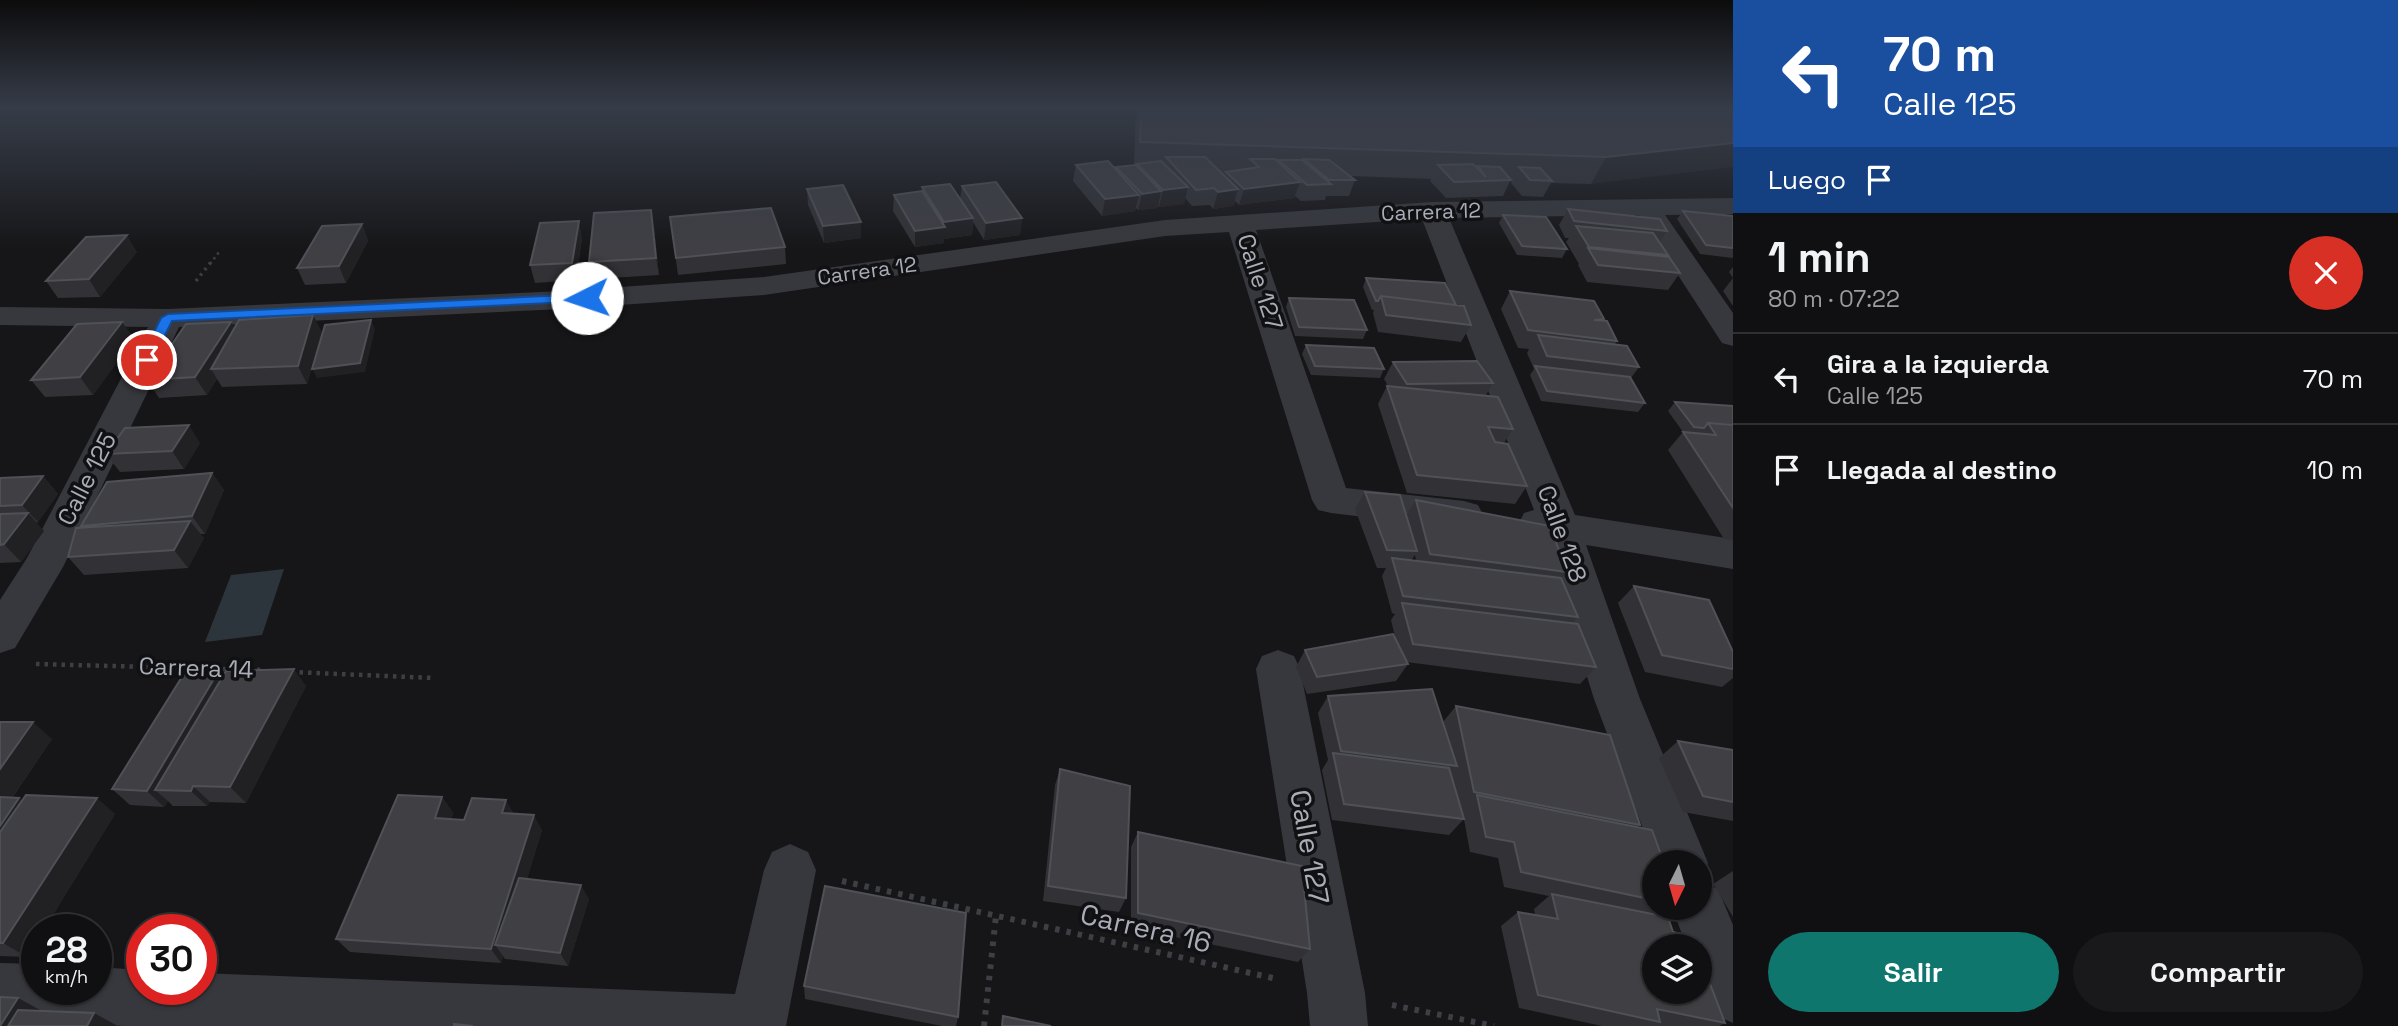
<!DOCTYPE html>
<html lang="es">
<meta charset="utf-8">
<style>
body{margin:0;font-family:"Space Grotesk",sans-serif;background:#19191b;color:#f1f3f6;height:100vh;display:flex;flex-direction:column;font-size:26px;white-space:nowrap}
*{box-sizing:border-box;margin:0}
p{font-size:23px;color:#9c9d9f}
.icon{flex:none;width:38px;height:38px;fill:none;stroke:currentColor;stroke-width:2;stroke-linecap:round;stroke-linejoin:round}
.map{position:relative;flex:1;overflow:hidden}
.drawer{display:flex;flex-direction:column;background:#101012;width:665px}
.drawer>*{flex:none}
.guide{background:#1a4fa0;color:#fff;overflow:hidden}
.needle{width:46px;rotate:185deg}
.buttons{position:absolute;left:1642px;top:850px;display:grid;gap:14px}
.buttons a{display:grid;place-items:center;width:70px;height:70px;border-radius:50%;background:#101012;box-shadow:0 2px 5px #0004,0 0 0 2px #303032;font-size:35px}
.speed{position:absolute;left:21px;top:914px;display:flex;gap:14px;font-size:35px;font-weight:700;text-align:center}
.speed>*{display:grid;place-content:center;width:91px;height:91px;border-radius:50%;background:#101012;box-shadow:0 2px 5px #0004,0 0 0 2px #303032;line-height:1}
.speed small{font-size:18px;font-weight:400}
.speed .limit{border:10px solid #d22;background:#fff;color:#111}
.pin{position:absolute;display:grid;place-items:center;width:60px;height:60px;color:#fff;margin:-30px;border:4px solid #fff;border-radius:50%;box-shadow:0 2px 7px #0007}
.me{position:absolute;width:77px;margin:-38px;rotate:266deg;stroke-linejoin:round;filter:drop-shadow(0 0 5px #0008)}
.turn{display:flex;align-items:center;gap:24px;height:147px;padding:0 35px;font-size:32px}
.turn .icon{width:91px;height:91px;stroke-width:2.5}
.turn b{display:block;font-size:49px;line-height:60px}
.then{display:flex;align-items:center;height:66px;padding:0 35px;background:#0003;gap:14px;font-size:26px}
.round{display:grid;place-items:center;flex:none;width:74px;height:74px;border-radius:37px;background:#19191b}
.head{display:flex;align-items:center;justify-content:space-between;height:119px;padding:0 35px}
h1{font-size:42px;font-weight:600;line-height:52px}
.action{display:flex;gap:14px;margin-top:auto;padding:14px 35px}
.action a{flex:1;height:80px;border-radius:42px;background:#0f766e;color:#fff;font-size:28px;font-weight:600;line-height:80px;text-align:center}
.action a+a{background:#19191b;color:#f1f3f6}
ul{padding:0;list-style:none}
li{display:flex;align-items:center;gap:21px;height:91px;padding:0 35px;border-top:2px solid #303032}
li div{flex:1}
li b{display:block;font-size:26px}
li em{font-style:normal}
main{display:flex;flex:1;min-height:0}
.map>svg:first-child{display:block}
</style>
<main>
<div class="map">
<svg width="1733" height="1026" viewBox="0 0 1733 1026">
<rect width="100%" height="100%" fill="#161618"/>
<path fill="#2c353c" d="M284,569L262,635L205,642L231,575Z"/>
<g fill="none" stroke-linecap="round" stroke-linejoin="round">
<path stroke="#3d3f44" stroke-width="2.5" stroke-dasharray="2.5 3.5" stroke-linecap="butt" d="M210,264L219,252"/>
<path stroke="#3d3f44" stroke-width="3.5" stroke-dasharray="2.5 4.5" stroke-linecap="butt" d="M196,281L211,262"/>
<path stroke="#3d3f44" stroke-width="4.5" stroke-dasharray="3.5 5" stroke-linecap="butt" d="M36,664L262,670
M291,672L434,678"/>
<path stroke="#3d3f44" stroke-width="6" stroke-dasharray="4.5 7" stroke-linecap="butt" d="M842,881L1277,979
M1392,1005L1494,1026
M984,1026L996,916"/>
<path fill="#37383d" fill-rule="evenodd" d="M1733,198V214L1665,215L1733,313V346L1722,343L1639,215L1449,218L1575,515L1733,539V569L1586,545L1640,699L1708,863L1699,881L1718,889L1733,925V1023L1713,1014L1699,980V947H1687L1672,908H1699V863H1656L1594,699L1544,538L1524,533L1519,523L1524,513L1534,510L1422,219L1256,230L1346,488L1464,501L1478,505L1483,515L1478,525L1464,529L1331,513L1318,510L1312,500L1229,232L1165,236L764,295L562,309L179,327L63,567L15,648L0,653V600L27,558L148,327L0,325V307L168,309L562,291L764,277L1165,220L1432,202Z
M1278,650L1294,656L1300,669L1365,993L1368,1026H1310L1307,993L1256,669L1262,656Z
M790,844L808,852L816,870L786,1026H124L0,1019V963L37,964V989H96V967L142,970V989H201V973L735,994L764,870L772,852Z"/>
</g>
<path fill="#323236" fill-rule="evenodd" d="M1136,107H1733L1591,184L1551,183L1543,197L1522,196L1511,183L1512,181H1510L1503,196L1446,198L1430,181L1431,179L1350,176L1355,180L1349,196H1326L1325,200L1301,201L1295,196L1294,198L1239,205L1235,201L1233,206L1213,209L1210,205L1192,206L1185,198L1184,204L1159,207L1158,206V208L1138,210L1136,208L1135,211L1102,216L1073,181L1076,165L1116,170V167L1134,165Z
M962,186L1022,218L1020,235L984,240L973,222L972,235L944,239V243L915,247L893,211L894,195L922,191V187L960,199Z
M807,189L861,238L824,243L808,205Z
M1568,209L1667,231L1660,242L1668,255L1667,256L1680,273L1668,290L1587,282L1578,265L1579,264L1566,242L1569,238H1565L1559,225Z
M1683,211L1733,216V258L1700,254L1677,219Z
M1503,215L1567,249L1562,258L1517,255L1499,223Z
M670,217L785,247L786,264L678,275Z
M362,224L368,241L346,283L305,285L297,268Z
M654,227L659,275L593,279L589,262Z
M582,238L576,280L535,283L530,265Z
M137,252L100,297L58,298L46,281Z
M1733,267V306L1723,291L1733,278L1729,272Z
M1366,278L1456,305L1471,325L1461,342L1378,332L1373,313L1374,310H1372L1363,287Z
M1510,291L1604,319L1603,321L1617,341L1615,344L1639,367L1631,378L1645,403L1638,412L1541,401L1530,375L1534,369L1527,353L1529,349L1518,348L1501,309Z
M1289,298L1367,330L1363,339L1295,336L1286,307Z
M122,322L134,339L93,395L45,397L31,380Z
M231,322L234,328L322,332L307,384L222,387L217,379L207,395L159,398L147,380Z
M1306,345L1384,369L1380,378L1311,375L1302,354Z
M1393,362L1493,383L1486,395L1513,429L1504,443L1527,486L1515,504L1407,493L1378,404L1387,386H1388L1384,379Z
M1675,402L1733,406V540L1724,539L1668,450L1683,432L1668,411Z
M200,443L184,469L120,472L106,454Z
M212,473L224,490L205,534H200L204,538L188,568L84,575L68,557L82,528L81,526Z
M43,476L58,494L38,522L36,523L44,531L21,562L0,563V478Z
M1365,492L1406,516L1416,500L1567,572L1561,579L1578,617L1572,624L1596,667L1580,684L1406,662L1408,664L1396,681L1307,694L1296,667L1305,650L1396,641L1391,620L1395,614L1392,613L1382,576L1386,568H1377L1355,509ZM1415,555L1416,561H1411Z
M1634,586L1733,652V678L1722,687L1645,672L1618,603Z
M218,672L222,677L306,686L246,803L210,802L207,806H173L168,801L164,807L130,805L112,789Z
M1328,696L1443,722L1456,706L1640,825L1638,827L1654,863V908H1674L1662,916L1725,1023L1719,1026H1602L1519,1008L1501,926L1518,912L1535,915L1534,909L1549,896L1504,887L1498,858L1470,852L1464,819L1449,835L1332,820L1322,770L1328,760L1318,713Z
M0,722L52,739L12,798H19L22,801L115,814L27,957L0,956Z
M1678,741L1733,750V821L1683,812L1659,758Z
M1060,769L1126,898L1119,912L1043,901L1055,785Z
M442,797L453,813L451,819L464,820L513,814L542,830L527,879L589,899L568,966L505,959L503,956L501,963L350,952L336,939Z
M1138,832L1310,949L1298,962L1131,928V847Z
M1733,871V917L1713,884Z
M804,986L958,1017L956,1026H942L805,999Z"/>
<path fill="#212124" d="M1733,143V167L1591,184L1606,157Z
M1300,182L1294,198L1239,205L1244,189Z
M1188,187L1184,204L1159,207L1163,190Z
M1238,189L1233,206L1213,209L1218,192Z
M1161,191L1158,208L1138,210L1142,194Z
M1139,195L1135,211L1102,216L1105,199Z
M651,210L654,227L659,275L656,258Z
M973,218L972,235L944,239V243L915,247V231L944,227V222Z
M1022,218L1020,235L984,240L986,223Z
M579,221L582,238L576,280L572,263Z
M861,222V238L824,243L823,226Z
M362,224L368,241L346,283L339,266Z
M127,235L137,252L100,297L89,279Z
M313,315L322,332L307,384L298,366Z
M371,320L375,329L365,372L317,378L312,369Z
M122,322L134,339L93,395L80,377Z
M231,322L241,340L211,369L217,379L207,395L195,377Z
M189,425L200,443L184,469L172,451Z
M212,473L224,490L205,534L192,516Z
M43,476L58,494L38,522L22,505Z
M28,513L44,531L21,562L4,544Z
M190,521L204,538L188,568L174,550Z
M294,669L306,686L246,803L230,787Z
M218,672L232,689L155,790L168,801L164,807L147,791Z
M33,722L52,739L6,806L0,801V769Z
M193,786L210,802L207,806L191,791Z
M442,797L453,813L446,833L435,818Z
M19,798L40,814L0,873V826Z
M97,798L115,814L44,929H37V941L27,957L3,943Z
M506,800L515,816L502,813Z
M534,815L542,830L506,947L495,945L503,956L501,963L491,949Z
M581,885L589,899L568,966L560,953Z
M18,998L42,1011L32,1026H0Z
M94,1013L116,1025V1026H87Z"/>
<path fill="#3f3f44" stroke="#4f5156" stroke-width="2" d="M1141,107H1733V143L1606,157L1140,142Z
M1166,157H1205L1238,189L1218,192L1214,188L1196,190Z
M1250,159H1275L1300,182L1244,189L1226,172L1259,167Z
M1304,159L1329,160L1355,180H1329Z
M1279,160H1302L1331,184L1307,185Z
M1108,161L1139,195L1105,199L1076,165Z
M1161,161L1188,187L1163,190L1137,164Z
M1473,164L1486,177L1478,166L1500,167L1511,180L1454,182L1438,165Z
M1136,165L1161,191L1142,194L1116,167Z
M1519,167L1540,168L1552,181L1530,180Z
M996,182L1022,218L986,223L962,186Z
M950,184L973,218L944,222L922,187Z
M843,185L861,222L823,226L807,189Z
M922,191L945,227L915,231L894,195Z
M771,208L785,247L676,258L670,217Z
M1568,209L1660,219L1667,231L1574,221Z
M651,210L656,258L589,262L594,213Z
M1683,211L1733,216V248L1706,245Z
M1503,215L1546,217L1567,249L1522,246Z
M579,221L572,263L530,265L540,223Z
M362,224L339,266L297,268L322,226Z
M1576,226L1653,233L1668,255L1589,247Z
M127,235L89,279L46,281L86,237Z
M1588,248L1669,257L1680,273L1598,265Z
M1366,278L1445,283L1456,305L1381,296L1378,301H1376Z
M1510,291L1594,301L1604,319L1594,320L1607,321L1617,341L1528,330Z
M1381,296L1464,306L1471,325L1386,315Z
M1289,298L1354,300L1367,330L1299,327Z
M313,315L298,366L211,369L239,320Z
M371,320L360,363L312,369L325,325Z
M122,322L80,377L31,380L77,324Z
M231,322L195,377L147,380L186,324Z
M1538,335L1627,346L1639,367L1547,356Z
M1306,345L1374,348L1384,369L1315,366Z
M1477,361L1493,383L1407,384L1393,362Z
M1535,366L1630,377L1645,403L1547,391Z
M1387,386L1498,397L1513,429L1488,427L1495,442L1508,444L1527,486L1417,475Z
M1675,402L1733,406V425L1708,423L1704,428L1694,427Z
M1708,423L1733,425V508L1683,432L1716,435Z
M189,425L172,451L106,454L125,428Z
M212,473L192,516L81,526L107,482Z
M43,476L22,505L0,506V478Z
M1365,492L1400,495L1417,551L1387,550Z
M1416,500L1550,526L1567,572L1430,554Z
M28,513L4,544L0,545V514Z
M190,521L174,550L68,557L76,528Z
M1392,558L1561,578L1578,617L1403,596Z
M1634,586L1709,600L1733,652V669L1662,655Z
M1402,603L1578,624L1596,667L1413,644Z
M1393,634L1408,664L1317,677L1305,650Z
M294,669L230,787L193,786L191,791L155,790L226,671Z
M185,672H218L147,791L112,789Z
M1432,689L1457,766L1341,751L1328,696Z
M1456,706L1610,735L1640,825L1474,792Z
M0,722H33L0,769Z
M1678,741L1733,750V802L1703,796Z
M1333,753L1449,768L1464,819L1344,804Z
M1060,769L1130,786L1126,898L1048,886Z
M26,795L97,798L3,943H0V832Z
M398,795L442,797L435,818L464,820L472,798L506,800L502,813L534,815L491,949L336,939Z
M1477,795L1652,830L1664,863H1654V900L1521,872L1514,842L1486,837Z
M0,797L19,798L0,826Z
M1138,832L1302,866L1310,949L1138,913Z
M519,878L581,885L560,953L495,945Z
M825,886L966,913L958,1017L804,986Z
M1552,894L1668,917L1673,932L1692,936L1696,947H1654V992H1699V955L1725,1023L1657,1009L1660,1022L1538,995L1518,912L1558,919Z
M0,997L18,998L0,1026Z
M18,1010L94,1013L87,1026H8Z
M1003,1016L1051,1026H1002Z
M454,1024L473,1026H454Z"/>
<linearGradient id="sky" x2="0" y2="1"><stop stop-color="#0c0c0d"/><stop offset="0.43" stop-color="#363c48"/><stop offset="1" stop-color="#363c48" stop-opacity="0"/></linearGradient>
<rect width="1733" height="250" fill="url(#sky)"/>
<path fill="#1a73e8" stroke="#114b97" stroke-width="2" d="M587,294L594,298L592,301L172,321L151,363H142L140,360L161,318L168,314Z"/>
<g text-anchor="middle" stroke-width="7" stroke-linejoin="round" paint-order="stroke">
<g font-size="21" fill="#a8adb8" stroke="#111113">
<text transform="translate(1431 212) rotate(-2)" y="7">Carrera 12</text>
<text transform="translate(867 271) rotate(-8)" y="7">Carrera 12</text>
</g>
<g font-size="24" fill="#a8adb8" stroke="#111113">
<text transform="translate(1260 282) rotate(72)" y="8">Calle 127</text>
<text transform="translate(87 479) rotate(-63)" y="8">Calle 125</text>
<text transform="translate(1562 534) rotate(70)" y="8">Calle 128</text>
<text transform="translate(196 668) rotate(2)" y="8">Carrera 14</text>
</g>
<g font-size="28" fill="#a8adb8" stroke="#111113">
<text transform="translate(1310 847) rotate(80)" y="10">Calle 127</text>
<text transform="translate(1146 928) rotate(13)" y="10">Carrera 16</text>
</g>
</g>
</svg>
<div class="buttons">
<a><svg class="needle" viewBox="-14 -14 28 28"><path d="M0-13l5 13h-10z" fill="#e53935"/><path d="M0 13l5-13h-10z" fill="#9c9d9f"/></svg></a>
<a><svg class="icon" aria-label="layers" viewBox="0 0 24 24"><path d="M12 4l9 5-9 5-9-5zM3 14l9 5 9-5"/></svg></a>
</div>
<div class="speed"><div>28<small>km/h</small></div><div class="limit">30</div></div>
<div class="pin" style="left:147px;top:360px;background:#d93025"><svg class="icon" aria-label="arrive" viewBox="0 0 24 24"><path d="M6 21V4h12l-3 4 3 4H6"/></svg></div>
<svg class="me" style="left:587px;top:298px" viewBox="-20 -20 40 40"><circle r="19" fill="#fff"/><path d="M0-13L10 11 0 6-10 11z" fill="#1a73e8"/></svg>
</div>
<section class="drawer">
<div class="guide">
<div class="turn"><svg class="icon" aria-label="left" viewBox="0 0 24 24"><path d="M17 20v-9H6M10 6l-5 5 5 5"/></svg><div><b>70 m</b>Calle 125</div></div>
<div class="then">Luego<svg class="icon" aria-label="arrive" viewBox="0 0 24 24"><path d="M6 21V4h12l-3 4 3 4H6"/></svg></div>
</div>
<div class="head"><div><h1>1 min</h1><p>80 m · 07:22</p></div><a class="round" style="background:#d93025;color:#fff"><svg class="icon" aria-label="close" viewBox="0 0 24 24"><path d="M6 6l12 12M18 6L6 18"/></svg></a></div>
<ul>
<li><svg class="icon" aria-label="left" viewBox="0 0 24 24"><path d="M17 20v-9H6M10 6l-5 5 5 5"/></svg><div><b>Gira a la izquierda</b><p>Calle 125</p></div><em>70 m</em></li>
<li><svg class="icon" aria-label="arrive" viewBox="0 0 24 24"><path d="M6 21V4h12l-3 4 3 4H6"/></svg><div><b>Llegada al destino</b></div><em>10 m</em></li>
</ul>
<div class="action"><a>Salir</a><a>Compartir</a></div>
</section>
</main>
